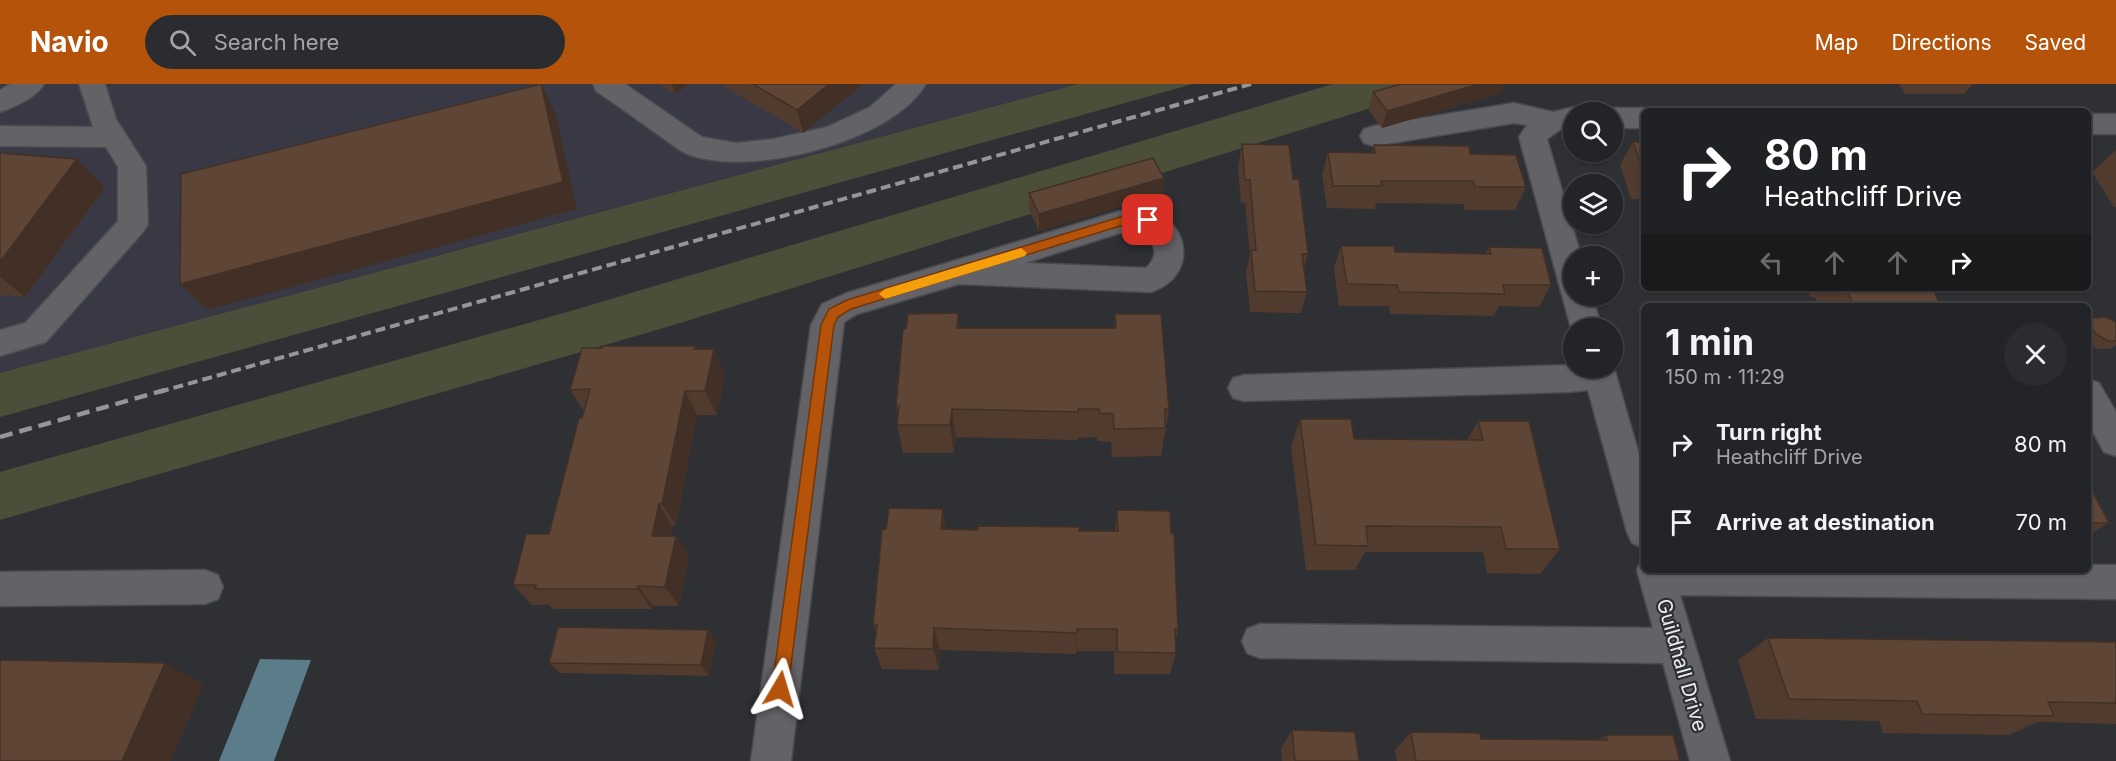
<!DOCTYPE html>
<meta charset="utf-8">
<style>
body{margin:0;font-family:Inter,sans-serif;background:#2b2c2f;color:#f1f3f6;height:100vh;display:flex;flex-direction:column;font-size:22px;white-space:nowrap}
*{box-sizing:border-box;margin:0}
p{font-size:20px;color:#a3a4a7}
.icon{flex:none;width:33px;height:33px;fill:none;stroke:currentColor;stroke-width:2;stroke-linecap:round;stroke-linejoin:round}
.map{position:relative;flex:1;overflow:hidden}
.panel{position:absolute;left:1641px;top:219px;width:450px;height:270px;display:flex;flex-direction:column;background:#232427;border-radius:9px;box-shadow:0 2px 4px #0004,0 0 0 2px #404144}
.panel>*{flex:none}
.top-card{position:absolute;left:1641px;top:24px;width:450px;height:183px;border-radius:9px;box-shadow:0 2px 4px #0004,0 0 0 2px #404144;background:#202124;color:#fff;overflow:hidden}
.controls{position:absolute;left:1563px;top:18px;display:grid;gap:12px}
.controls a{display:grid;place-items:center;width:60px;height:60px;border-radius:50%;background:#232427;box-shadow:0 2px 4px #0004,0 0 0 2px #404144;font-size:30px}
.pin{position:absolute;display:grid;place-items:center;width:51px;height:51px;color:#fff;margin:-26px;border-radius:12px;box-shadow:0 3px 9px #0006}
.me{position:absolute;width:66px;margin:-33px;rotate:7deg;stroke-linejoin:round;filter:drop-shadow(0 0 4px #0008)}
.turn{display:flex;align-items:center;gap:21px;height:126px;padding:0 24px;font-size:27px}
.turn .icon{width:78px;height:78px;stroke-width:2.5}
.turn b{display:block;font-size:42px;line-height:51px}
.lanes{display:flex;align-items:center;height:57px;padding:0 24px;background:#0003;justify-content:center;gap:30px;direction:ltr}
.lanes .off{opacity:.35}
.round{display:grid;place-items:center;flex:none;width:63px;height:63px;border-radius:32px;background:#2b2c2f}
.overview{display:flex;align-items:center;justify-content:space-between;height:102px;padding:0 24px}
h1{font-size:36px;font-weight:700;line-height:45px}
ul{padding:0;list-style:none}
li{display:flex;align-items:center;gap:18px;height:78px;padding:0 24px}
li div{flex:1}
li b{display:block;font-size:22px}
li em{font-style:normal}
header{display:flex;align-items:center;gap:36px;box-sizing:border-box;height:84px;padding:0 30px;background:#b45309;color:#fff}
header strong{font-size:28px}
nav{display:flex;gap:33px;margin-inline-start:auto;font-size:21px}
.search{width:420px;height:54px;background:#2b2c2f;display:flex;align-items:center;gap:15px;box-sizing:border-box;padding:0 21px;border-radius:33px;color:#a3a4a7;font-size:22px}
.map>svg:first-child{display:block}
</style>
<header>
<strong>Navio</strong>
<div class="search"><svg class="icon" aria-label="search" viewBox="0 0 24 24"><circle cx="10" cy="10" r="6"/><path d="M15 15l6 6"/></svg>Search here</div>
<nav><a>Map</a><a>Directions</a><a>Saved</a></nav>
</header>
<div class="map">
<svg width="2116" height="677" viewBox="0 0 2116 677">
<rect width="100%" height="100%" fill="#2f3034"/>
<path fill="#383944" d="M0,0H1078L0,289Z"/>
<path fill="#4b4f3a" d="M1078,0H1193L0,333V289Z
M1333,0H1448L667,243L0,436V388L574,226Z"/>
<path fill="#5b7d89" d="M260,575L311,576L274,677H219Z"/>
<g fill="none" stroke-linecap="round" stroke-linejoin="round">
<defs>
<path id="minor" d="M10,0H44C37,13 15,23 0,28V6Z
M79,0H105L116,35L146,82L148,140L143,148L46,258L0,272V246L25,239L118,137V83L106,63L0,62V42L93,43Z
M593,0H625L702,53L736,59L773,55L827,43L870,23L896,0H926C891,59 749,94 687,70C678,66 669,58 660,52C639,37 618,22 596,7Z
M1514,19L1553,28L1574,23L1585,28H1574V43L1561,45L1547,55L1581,172H1574V212H1592L1602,244H1574V248L1571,244L1519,53L1527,41L1514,39L1374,62L1364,59L1360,52L1364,45L1374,42Z
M1612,24H1644L1653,27H1644V44H1612V28H1601Z
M2088,30H2116V50H2088Z
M1148,125C1192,139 1197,193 1151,208L959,200L857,230L844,238L791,677H751L811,241L822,220L847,209L1120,127ZM1142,148C1155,159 1160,171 1146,184L1025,179L1120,149Z
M1574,281V284H1612V281L1614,284L1644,388V464L1632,459L1627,448L1588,306L1568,308L1244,317L1233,314L1228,304L1233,294L1244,291Z
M2088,295L2099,299L2116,328V372L2104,368L2088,339Z
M1642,474L1644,486H2088V481H2116V515L1680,511L1730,677H1690L1663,579L1260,574L1247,569L1242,557L1247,545L1260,540L1653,544L1637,486Z
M205,486L218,491L223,503L218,515L205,520L0,522V488Z"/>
</defs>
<use href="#minor" stroke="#4a4b4f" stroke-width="3"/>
<use href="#minor" fill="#626267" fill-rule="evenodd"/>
<path stroke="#959699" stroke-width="4" stroke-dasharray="10 5" stroke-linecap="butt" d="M159,308L1251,0"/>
<path stroke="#959699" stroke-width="4.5" stroke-dasharray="13 7" stroke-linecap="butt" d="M0,353L165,306"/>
</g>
<path fill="#513b2e" d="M658,0H689L675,10Z
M720,0H863L803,49Z
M1899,0H1973L1964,10H1905Z
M1373,8L1501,9L1382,44L1368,25Z
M1633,58H1644V115H1631L1620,81Z
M1242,60L1293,95L1308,170L1304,183L1307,208L1301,229L1250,228L1246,188L1250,172L1245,119H1241L1238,83Z
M1374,61L1470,70L1526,103L1515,126H1465L1464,120L1376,119L1375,125L1327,124L1322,91L1328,68L1372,69Z
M2116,66V123H2114L2092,88Z
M0,69L77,75L105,103L25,213L0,211Z
M1164,94L1162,110L1039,147L1029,126V109Z
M1341,162L1395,168L1486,170L1489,163L1551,201L1539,223L1499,222L1494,232L1390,230L1389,222H1339L1334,184Z
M1807,204H1932L1941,222H1819L1815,213H1810Z
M958,229L960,244H1114L1115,230L1169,325L1161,372L1112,373L1111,358L1097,357V353L1078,354L1077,356L956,353L954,369H903L897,341L898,330L896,321L906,245Z
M2093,234L2116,238V261L2110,265H2098L2088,260V238Z
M695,262L696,265L725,290L717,331H697L676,442H672L670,452H676L689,473L679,522H653L652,525H553L549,521H532L513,501L549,450L584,327L570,306Z
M1300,335L1354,355L1467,356L1478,337L1560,465L1540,490L1487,489L1483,468H1365L1355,486H1306L1291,363Z
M2088,399L2109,439L2088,451Z
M1117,426L1171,449L1178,546L1175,558L1176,569L1170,590H1114V567H1077L1076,570L940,566L939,586L882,585L874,564L876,549L873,541L946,445L1115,447Z
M1768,554L2116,558V640L2038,638L2009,651L1883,649L1879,637L1756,635L1738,576Z
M716,557L709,592L560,589L549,579Z
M1292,646L1359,677H1282L1281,665Z
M1411,648L1481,655L1599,656L1606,651L1680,677H1397L1395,666Z"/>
<path fill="#423026" d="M541,0L555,28L577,125L207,226L180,200Z
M672,0H689L675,10Z
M829,0H863L803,49L797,26Z
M1479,0H1504L1501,9L1382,44L1387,27Z
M77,75L105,103L25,213L0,193V178Z
M1164,94L1162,110L1039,147V130Z
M958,229L962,259L957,244Z
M714,265L725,290L717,331L705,307Z
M685,307L697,331L676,442L662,420Z
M952,325L956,353L954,369L950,341Z
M659,420L672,442L666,473L652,452Z
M943,425L947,450L941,445Z
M676,452L689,473L679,522L665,503Z
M638,502L653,522L652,525L638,505Z
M934,544L940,566L939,586L933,565Z
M1077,545V567L1076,570L1077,549Z
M708,546L716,557L709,592L701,581Z
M165,579L204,600L171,677H122Z"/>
<path fill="#5e4536" stroke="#423026" stroke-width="1.5" d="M541,0L563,98L180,200L181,90Z
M753,0H829L797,26Z
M1401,0H1479L1387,27L1373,8Z
M1633,58H1644V90Z
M1242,60L1289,61L1293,95H1299L1308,170H1302L1307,208L1255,207L1251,166H1256L1250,96H1245Z
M1374,61L1469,62L1470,70L1516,71L1526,103H1475L1473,97H1381L1382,102H1333L1328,68L1375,69Z
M0,69L77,75L0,178Z
M1153,74L1164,94L1039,130L1029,109Z
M1341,162H1394L1395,168L1491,170L1489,163L1542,164L1551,201H1503L1505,210L1399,208L1397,201L1347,200Z
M1846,204H1932L1941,222H1854Z
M958,229L957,244H1116L1115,230H1161L1169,325H1165V344L1114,345L1113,330L1099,329V325H1078V328L952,325L950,341H897L899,322L896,321L903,245H906L908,230Z
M2106,233L2116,238V257H2108L2096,250L2090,241L2093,234Z
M602,262H695L694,265H714L705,307H685L662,420H659L652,452H676L665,503L638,502V505H535L536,501H513L526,450H549L579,334H582L590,305L570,306L582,264H602Z
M1300,335H1351L1354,355L1483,356L1478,337H1529L1560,465H1506L1501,443L1366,442L1368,462L1316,461Z
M2088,399L2109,439H2088Z
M889,424L943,425L941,445L978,446V442L1080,443L1079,447H1118L1117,426L1170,427L1171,449L1174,450L1178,546L1175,545L1176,569L1117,568V545H1077V549L934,544L933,565L874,564L877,541H873L882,446L886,445Z
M558,543L708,546L701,581L549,579Z
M1768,554L2116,558V619L2048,618L2054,632L1922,630L1917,617L1789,615Z
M0,576L165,579L122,677H0Z
M1292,646L1355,648L1359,677H1295Z
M1411,648L1480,649L1481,655L1607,656L1606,651H1673L1680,677H1416Z"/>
<path fill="#b45309" stroke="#753606" stroke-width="1.5" d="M1148,131L1153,133V139L1120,142L851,225L838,233L834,241L788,605L785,611L780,613L774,611L772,605L821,241L829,225L847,216L1120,133Z"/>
<path fill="#f59e0b" d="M1021,164L1027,169L1025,172L885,215L879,210L885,205Z"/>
<g text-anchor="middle" stroke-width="4.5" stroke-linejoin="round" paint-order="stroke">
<g font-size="20" fill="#edeef0" stroke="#2f3034">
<text transform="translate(1682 581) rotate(74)" y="7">Guildhall Drive</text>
</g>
</g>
</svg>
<div class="controls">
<a><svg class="icon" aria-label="search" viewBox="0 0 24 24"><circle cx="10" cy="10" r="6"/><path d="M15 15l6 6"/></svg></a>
<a><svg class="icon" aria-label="layers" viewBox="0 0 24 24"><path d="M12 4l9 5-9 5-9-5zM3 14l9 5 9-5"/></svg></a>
<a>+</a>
<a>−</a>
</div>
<div class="pin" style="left:1148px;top:136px;background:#d93025"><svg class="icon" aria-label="arrive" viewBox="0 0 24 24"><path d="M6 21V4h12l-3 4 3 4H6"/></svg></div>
<svg class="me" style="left:780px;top:605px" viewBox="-20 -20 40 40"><path d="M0-17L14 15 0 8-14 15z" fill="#b45309" stroke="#fff" stroke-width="4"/></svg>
<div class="top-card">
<div class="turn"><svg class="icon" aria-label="right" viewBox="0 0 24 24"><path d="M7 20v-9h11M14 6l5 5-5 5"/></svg><div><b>80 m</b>Heathcliff Drive</div></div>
<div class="lanes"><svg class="icon off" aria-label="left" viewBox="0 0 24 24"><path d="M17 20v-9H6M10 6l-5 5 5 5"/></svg><svg class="icon off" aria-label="ahead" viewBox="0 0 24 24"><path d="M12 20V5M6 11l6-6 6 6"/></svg><svg class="icon off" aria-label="ahead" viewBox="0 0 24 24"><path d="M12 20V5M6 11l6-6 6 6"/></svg><svg class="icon" aria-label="right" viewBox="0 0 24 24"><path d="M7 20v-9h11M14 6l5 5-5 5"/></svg></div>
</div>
<section class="panel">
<div class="overview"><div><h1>1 min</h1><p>150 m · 11:29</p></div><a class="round"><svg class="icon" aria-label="close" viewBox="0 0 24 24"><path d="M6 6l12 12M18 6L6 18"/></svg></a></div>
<ul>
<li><svg class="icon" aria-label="right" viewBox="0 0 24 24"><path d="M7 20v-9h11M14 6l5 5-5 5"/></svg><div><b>Turn right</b><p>Heathcliff Drive</p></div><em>80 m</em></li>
<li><svg class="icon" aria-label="arrive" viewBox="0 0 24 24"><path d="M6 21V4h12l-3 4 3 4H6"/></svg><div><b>Arrive at destination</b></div><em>70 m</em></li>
</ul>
</section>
</div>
